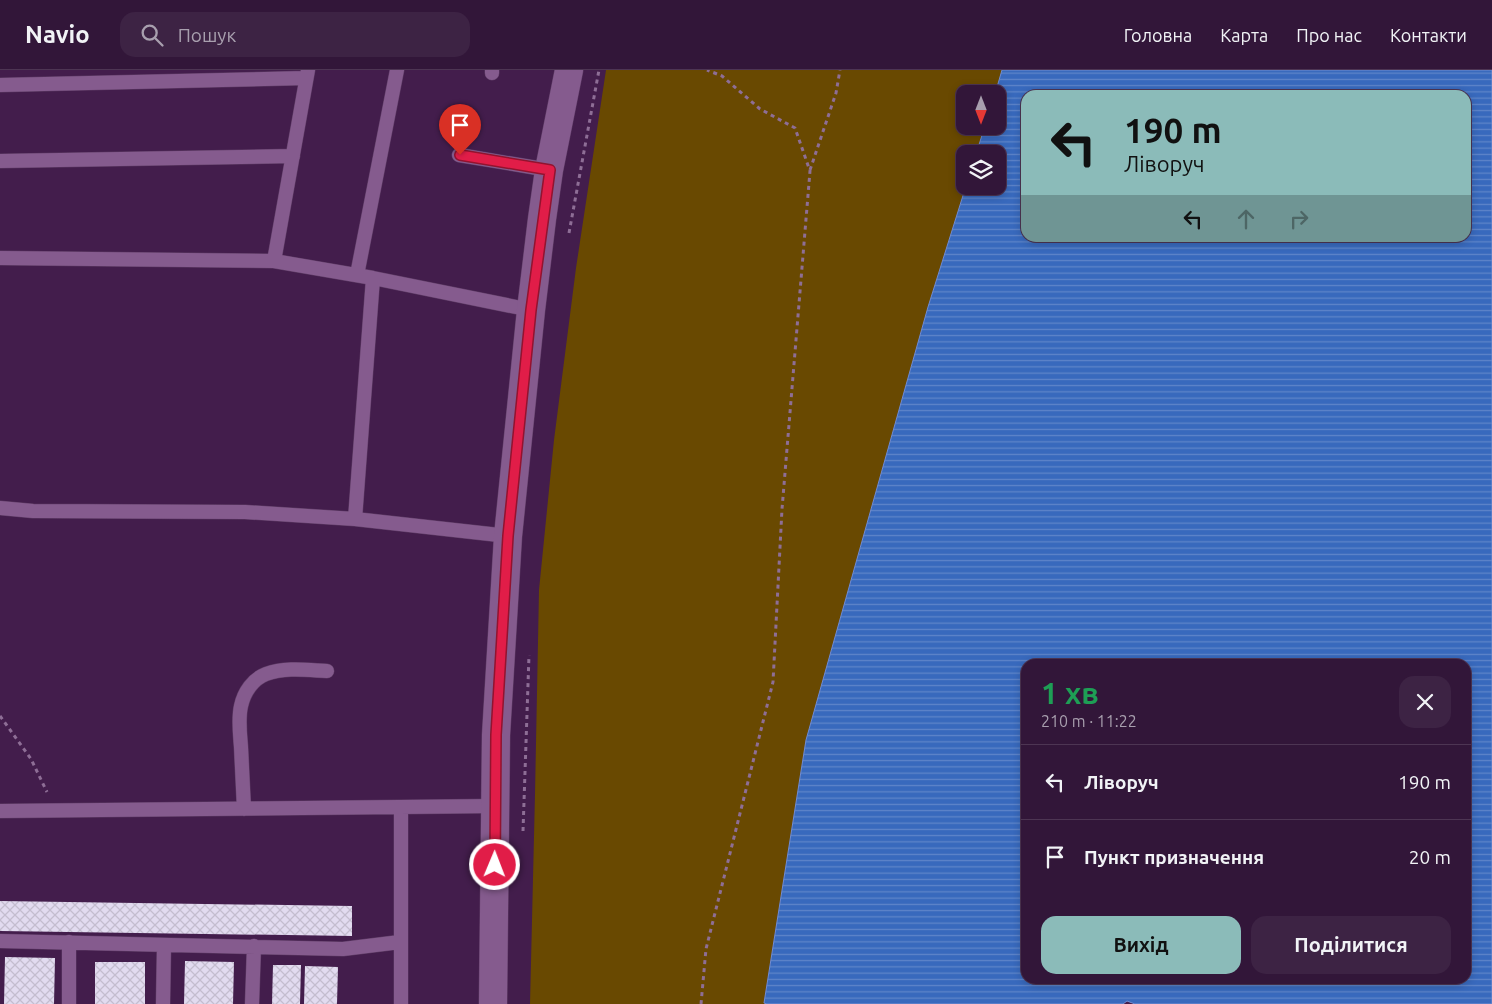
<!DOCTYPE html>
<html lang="uk">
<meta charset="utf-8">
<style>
body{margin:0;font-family:Ubuntu,sans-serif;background:#3d2344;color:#f1f3f6;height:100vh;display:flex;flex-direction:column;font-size:19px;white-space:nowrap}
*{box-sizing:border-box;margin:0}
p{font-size:16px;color:#a89fae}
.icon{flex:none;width:28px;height:28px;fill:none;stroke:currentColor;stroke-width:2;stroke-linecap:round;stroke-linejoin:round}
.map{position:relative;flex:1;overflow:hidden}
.sheet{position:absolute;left:1021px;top:589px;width:450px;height:325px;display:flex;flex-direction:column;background:#321639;border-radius:15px;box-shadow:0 2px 8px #0003,0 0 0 1px #4d3553}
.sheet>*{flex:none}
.top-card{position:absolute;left:1021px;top:20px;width:450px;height:152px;border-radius:15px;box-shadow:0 2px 8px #0003,0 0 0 1px #4d3553;background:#8bbbb9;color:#111;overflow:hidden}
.needle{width:32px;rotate:180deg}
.fabs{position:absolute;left:956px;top:15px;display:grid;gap:10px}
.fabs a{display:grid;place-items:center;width:50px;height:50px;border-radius:10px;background:#321639;box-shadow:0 2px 8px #0003,0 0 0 1px #4d3553;font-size:25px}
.pin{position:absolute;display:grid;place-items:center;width:42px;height:42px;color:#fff;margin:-51px -21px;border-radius:50% 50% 50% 0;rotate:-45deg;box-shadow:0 0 5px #0007}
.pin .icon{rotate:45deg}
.me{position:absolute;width:55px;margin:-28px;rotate:1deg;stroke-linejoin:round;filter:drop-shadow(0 0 4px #0008)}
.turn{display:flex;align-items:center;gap:18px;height:105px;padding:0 20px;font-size:22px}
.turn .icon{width:65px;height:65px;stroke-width:2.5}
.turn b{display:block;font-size:35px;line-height:42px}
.lanes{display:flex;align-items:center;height:48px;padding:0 20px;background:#0003;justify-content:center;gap:25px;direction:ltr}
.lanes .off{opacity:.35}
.round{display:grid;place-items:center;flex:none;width:52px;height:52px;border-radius:15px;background:#3d2344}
.head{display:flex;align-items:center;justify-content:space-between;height:85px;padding:0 20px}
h1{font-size:30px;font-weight:700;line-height:38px;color:#1e9e55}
.cta{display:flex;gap:10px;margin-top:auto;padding:10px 20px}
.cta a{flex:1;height:58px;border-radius:15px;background:#8bbbb9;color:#111;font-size:20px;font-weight:700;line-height:58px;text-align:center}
.cta a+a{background:#3d2344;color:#f1f3f6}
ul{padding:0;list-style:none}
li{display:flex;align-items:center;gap:15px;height:75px;padding:0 20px;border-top:1px solid #4d3553}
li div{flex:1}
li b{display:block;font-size:19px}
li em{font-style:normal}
header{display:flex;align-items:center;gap:30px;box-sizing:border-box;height:70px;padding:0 25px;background:#321639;border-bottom:1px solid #4d3553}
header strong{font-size:24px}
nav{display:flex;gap:28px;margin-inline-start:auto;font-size:18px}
.search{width:350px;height:45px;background:#3d2344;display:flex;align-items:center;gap:12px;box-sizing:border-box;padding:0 18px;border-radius:15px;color:#a89fae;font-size:19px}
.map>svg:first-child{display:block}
</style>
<header>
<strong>Navio</strong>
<div class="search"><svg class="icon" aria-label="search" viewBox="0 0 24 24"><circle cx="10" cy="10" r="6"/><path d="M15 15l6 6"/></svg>Пошук</div>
<nav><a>Головна</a><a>Карта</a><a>Про нас</a><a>Контакти</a></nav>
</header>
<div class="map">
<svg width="1492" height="934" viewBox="0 0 1492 934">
<defs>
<pattern id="water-rules" width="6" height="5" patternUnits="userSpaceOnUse" patternTransform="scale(1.25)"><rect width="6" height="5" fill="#3869bd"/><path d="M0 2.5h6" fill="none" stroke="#5f85ca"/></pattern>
<pattern id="building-cross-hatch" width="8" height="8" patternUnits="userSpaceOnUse" patternTransform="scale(1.25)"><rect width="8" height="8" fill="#e2dbf0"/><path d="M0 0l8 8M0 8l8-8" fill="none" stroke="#c4bdcf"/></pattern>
</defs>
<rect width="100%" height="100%" fill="#431d4c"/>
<path fill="#694901" d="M606,0H1002L995,24H965V56H985L976,84H965L966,116L928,237L806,670L764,932L767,934H530L535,724L539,520L554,370L576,198Z"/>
<path fill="url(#water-rules)" stroke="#728dd0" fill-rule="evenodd" d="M1002,0H1492V934H1135L1127,931L1123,934H767L764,933L806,670L928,237L966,116H998V84H976L985,56H998V24H995ZM1026,25H1466V168H1026ZM1026,594H1466V909H1026Z"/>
<path fill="url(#building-cross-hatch)" d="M0,831L352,836V866L0,861Z
M5,887L55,888L54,934H4Z
M185,891L234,892L233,934H184Z
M95,892H145V934H95Z
M273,895H301L300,934H272Z
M305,896L338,897L337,934H304Z"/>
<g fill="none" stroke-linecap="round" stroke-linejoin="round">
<defs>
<path id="lane" d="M492,3V0
M0,15L306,8
M459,85L549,100
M0,91L293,86
M0,188L274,191L373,208L531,240
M274,191L308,0
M357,205L397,0
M0,438L33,441L245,442L355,449L508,466
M355,449L373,208
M401,737V934
M244,739C243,718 242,698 241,677C240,664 238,649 241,636C244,622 253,609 266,604C285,597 307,600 327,601
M0,741L496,736
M0,871L343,879L400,872
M69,934V872
M163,934L164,875
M252,934L254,876"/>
<path id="secondary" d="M493,934L496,665L508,466L531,240L542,149L549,100L569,0"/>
</defs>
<use href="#lane" stroke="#5f3d66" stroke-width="15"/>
<use href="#secondary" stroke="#5f3d66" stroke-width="29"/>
<path stroke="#8e6e96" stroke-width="3" stroke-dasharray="4 4" stroke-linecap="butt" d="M810,100L836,23L840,0
M569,163L599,0
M0,646L31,689L47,722
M523,761L529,585
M701,934L706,879L773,612L782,439L810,101L795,58L760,39L722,6L707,0"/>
<use href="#lane" stroke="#855b8e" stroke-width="14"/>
<use href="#secondary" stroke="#855b8e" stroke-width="28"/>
</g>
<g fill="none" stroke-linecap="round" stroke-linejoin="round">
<defs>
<path id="route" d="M460,85L550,100L531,240L508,466L496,665L495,795"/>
</defs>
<use href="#route" stroke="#92132f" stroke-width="12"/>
<use href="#route" stroke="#e11d48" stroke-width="9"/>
</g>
</svg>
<div class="fabs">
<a><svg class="needle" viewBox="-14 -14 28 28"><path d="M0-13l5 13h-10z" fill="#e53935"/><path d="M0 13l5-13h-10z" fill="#a89fae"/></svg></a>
<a><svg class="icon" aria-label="layers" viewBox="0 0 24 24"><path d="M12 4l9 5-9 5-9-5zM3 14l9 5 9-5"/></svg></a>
</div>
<div class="pin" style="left:460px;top:85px;background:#d93025"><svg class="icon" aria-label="arrive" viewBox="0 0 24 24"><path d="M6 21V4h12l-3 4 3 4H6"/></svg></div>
<svg class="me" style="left:495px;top:795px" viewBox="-20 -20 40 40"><circle r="17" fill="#e11d48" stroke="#fff" stroke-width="3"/><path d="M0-11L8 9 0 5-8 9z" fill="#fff"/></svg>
<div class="top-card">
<div class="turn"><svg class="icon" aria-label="left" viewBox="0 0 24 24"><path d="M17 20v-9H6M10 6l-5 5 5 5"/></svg><div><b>190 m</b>Ліворуч</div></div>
<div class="lanes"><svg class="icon" aria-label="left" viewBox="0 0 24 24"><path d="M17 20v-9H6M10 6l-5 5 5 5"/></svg><svg class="icon off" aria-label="ahead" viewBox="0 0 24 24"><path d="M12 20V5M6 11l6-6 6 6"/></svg><svg class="icon off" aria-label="right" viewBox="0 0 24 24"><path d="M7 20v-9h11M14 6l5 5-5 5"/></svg></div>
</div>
<section class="sheet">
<div class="head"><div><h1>1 хв</h1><p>210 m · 11:22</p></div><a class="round"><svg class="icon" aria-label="close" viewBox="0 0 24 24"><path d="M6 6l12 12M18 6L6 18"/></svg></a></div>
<ul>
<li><svg class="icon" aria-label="left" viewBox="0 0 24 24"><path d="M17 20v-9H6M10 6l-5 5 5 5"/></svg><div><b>Ліворуч</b></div><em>190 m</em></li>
<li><svg class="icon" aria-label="arrive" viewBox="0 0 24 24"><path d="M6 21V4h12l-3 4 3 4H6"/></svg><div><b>Пункт призначення</b></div><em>20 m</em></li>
</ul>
<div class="cta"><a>Вихід</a><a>Поділитися</a></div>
</section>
</div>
